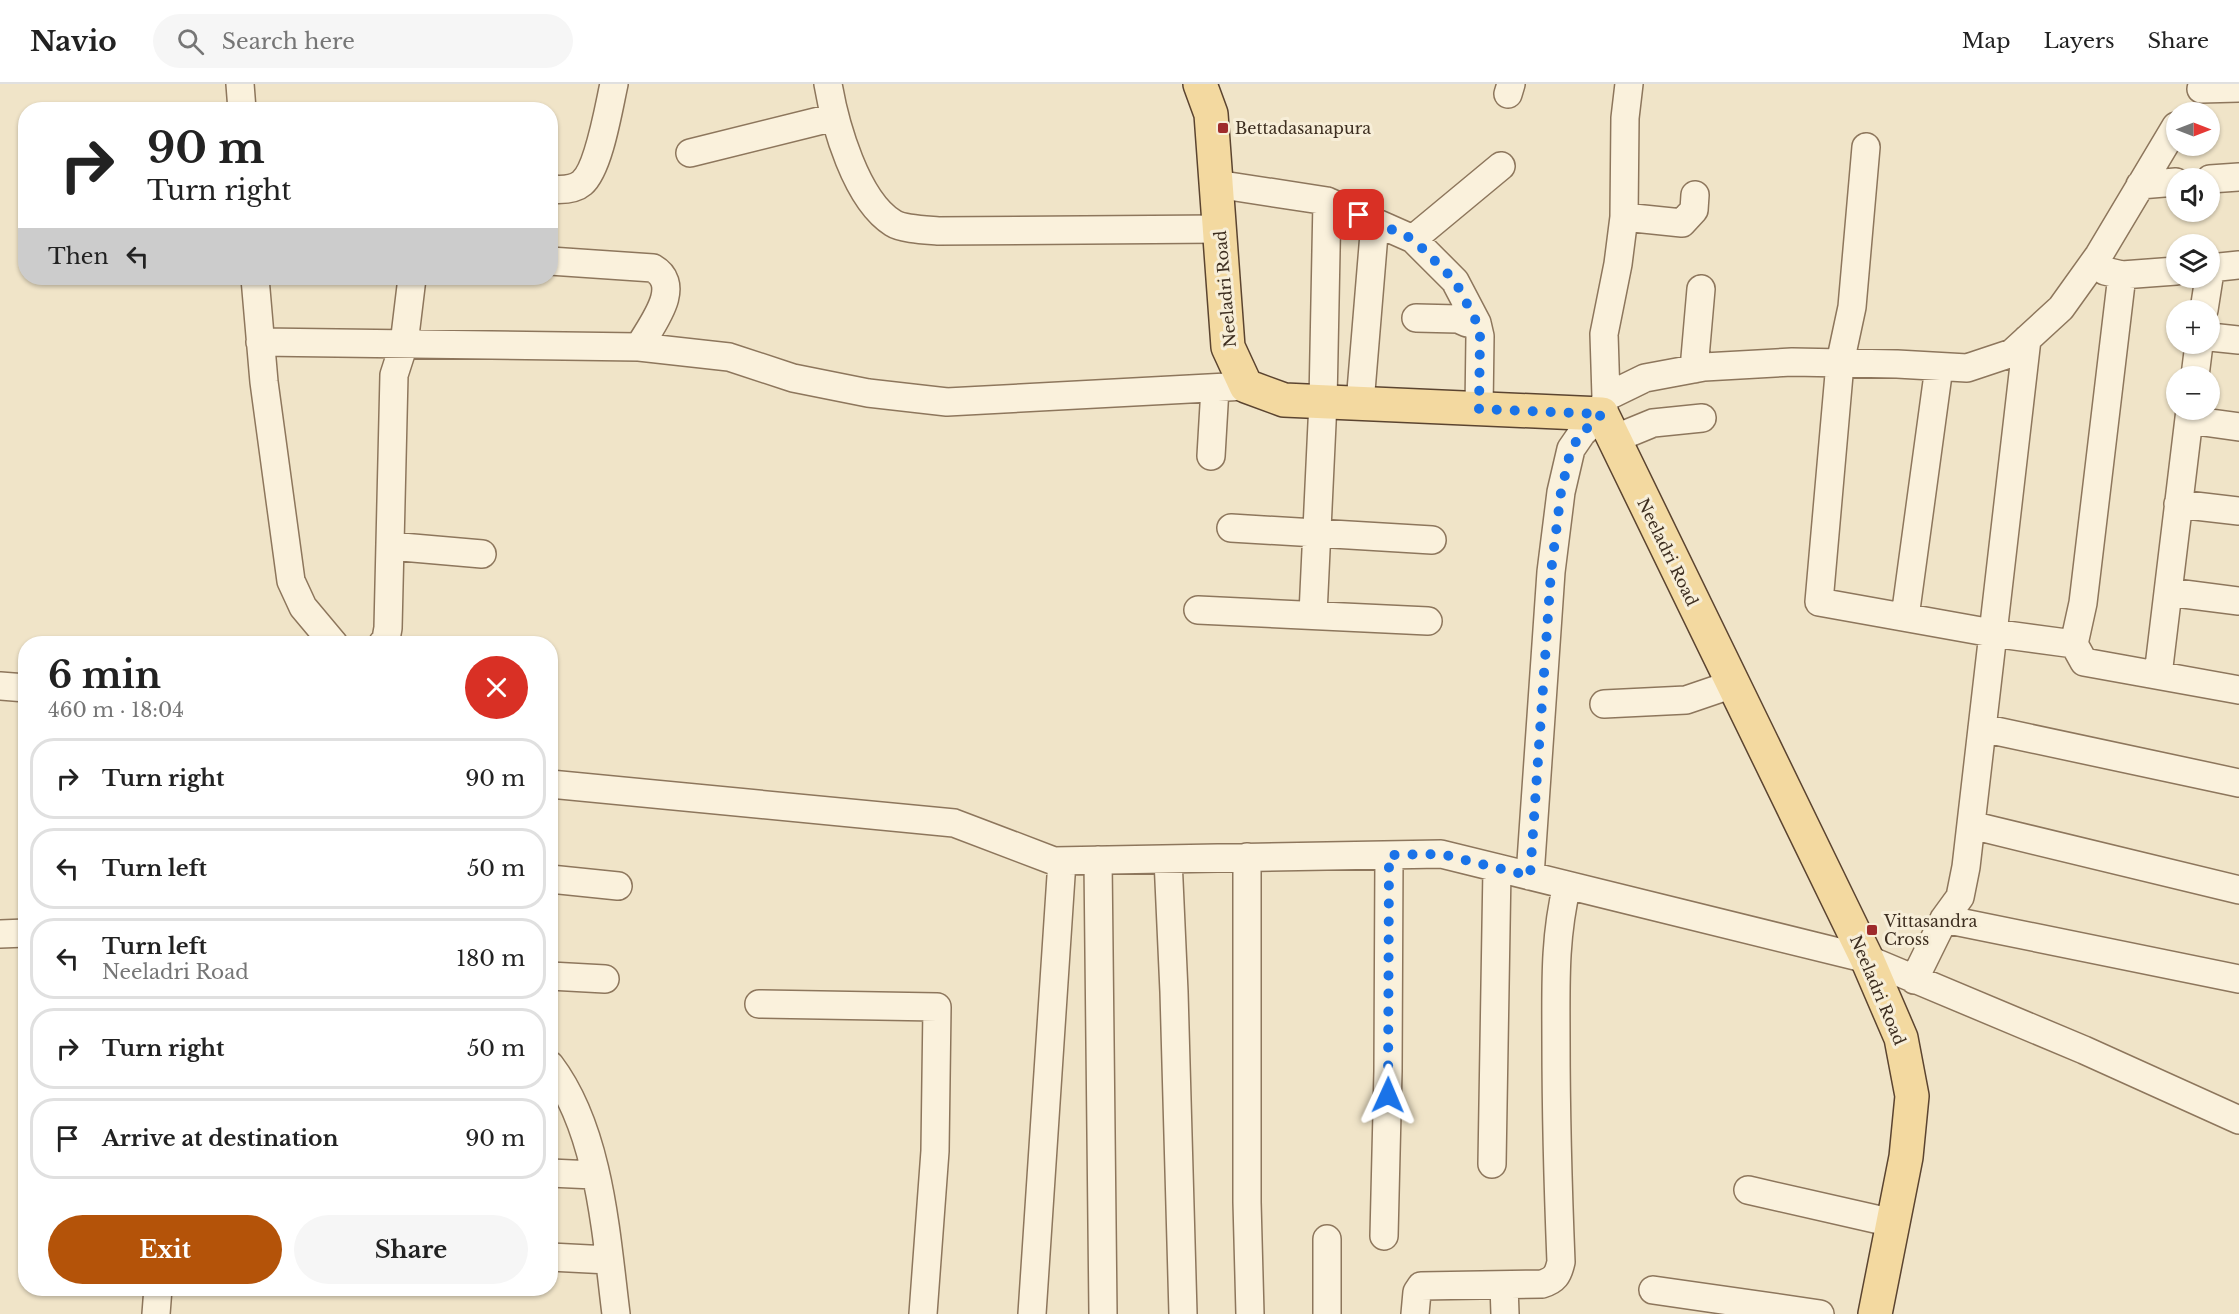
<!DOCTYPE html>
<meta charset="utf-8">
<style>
body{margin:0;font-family:"Libre Baskerville",serif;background:#f6f6f6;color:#222;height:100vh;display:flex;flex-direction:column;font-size:22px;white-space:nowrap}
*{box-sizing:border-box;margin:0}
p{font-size:20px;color:#767676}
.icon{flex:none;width:33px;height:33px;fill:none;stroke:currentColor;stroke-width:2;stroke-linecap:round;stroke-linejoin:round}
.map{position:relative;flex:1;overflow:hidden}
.sheet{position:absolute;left:18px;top:552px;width:540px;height:660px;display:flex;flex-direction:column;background:#fff;border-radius:24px;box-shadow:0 2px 4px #0004}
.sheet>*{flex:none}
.guide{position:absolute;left:18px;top:18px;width:540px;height:183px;border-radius:24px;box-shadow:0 2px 4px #0004;background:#fff;color:#222;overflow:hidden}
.needle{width:39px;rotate:90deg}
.controls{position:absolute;left:2166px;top:18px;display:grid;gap:12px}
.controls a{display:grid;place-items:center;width:54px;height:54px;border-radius:50%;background:#fff;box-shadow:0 2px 4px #0004;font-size:30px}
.pin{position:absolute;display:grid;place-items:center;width:51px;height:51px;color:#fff;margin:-26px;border-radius:12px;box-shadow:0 3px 9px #0006}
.me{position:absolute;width:66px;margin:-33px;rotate:1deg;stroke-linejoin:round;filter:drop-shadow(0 0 4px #0008)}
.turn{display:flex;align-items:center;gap:21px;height:126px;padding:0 30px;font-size:27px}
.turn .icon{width:78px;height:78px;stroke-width:2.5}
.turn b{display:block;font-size:42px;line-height:51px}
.then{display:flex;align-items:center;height:57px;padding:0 30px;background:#0003;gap:12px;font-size:22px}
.round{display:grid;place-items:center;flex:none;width:63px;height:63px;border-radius:32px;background:#f6f6f6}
.overview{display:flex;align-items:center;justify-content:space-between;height:102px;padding:0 30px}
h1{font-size:36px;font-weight:700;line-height:45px}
.action{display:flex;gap:12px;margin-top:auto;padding:12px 30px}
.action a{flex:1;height:69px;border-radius:36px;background:#b45309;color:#fff;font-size:24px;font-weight:700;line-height:69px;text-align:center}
.action a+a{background:#f6f6f6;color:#222}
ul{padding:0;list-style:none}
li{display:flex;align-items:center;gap:18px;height:81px;margin:0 12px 9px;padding:0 18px;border:3px solid #e0e0e0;border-radius:24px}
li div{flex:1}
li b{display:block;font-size:22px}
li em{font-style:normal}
header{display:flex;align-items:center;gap:36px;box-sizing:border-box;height:84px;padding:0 30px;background:#fff;border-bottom:2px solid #e0e0e0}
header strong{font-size:28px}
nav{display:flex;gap:33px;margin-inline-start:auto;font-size:21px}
.search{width:420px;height:54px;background:#f6f6f6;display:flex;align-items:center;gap:15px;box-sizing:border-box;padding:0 21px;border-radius:33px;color:#767676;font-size:22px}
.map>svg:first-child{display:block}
</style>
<header>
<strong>Navio</strong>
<div class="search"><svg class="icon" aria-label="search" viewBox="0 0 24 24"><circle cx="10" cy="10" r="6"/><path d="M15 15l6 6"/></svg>Search here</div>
<nav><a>Map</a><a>Layers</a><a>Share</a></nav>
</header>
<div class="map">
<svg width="2239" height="1230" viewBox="0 0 2239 1230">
<rect width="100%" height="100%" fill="#f0e4c8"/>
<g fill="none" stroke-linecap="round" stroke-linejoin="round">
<defs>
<path id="minor" d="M240,0L242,26
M828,0C835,41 856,116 893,139C902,145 927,146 938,147L1220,145
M2201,5L2239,4
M1508,10L1511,0
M1866,63L1852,223L1840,279L1819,518L1992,549L2074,560L2083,519L2122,191
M690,69L835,33
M2210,95L2239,93
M1216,100L1327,117L1323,318L1313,530
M2140,101L2176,98
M550,105C561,106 574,106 582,99C599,85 609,22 614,0
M1327,117L1413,155L1455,197L1477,239L1480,252L1479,325
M1624,133L1682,139L1694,126L1695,111
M1413,155L1501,82
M550,177L653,184C684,202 651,241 639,263
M2210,184L2239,181
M2105,187L2122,191L2176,187
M255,194L264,298L291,497L303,523L334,560
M2204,226L2209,194
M1416,234L1458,235L1467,239H1477
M2210,253L2239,256
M260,258L639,263L729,273L793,294L868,309L947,318L1246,302
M1694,285L1701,205
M2195,292L2199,260
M1606,313L1645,294L1704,283L1792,278L1897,280L1967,284L2012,269L2061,224L2099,171L2176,42
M1360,319L1375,138
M2189,336L2239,343
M1614,355L1653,339L1702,334
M1211,372L1215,304
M2178,420L2239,427
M1231,444L1432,456
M390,462L482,470
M2168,508L2239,517
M1198,526L1428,537
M1905,533L1939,283
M382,560L386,555L388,544L394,291L404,260L412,194
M2074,560L2084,578L2239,606
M2158,591L2190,326
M0,602L26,604
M1604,620L1686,616L1733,600
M1982,644L2239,699
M550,700L954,739L1054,777L1441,770L1867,875L2084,966L2239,1036
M1971,741L2239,806
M1247,773V1118L1250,1230
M1168,775L1174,908L1183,1230
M1098,776L1103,1230
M1530,792L1551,488L1561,408L1571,365L1582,349L1602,330L1606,313L1604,250L1618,180L1624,133L1625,34L1629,0
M550,795L618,802
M1944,835L2239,895
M0,850L26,849
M550,892L605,895
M1914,896L1944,835L1960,813L1966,783L2027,255
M759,920L937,923L935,1067L923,1230
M550,981C600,1047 606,1150 616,1230
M1492,1080L1497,784
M550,1089L594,1091
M1748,1106L1893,1139
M1384,1152L1388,987L1389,771
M550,1173L609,1176
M1504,1201L1505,1230
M1653,1206L1820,1230
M156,1230L158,1204
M1032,1230L1062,777
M1327,1230V1155
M1415,1230L1417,1208L1421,1202L1542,1200C1555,1196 1558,1191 1561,1178C1558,1104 1556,1031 1556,957C1556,902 1554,855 1567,801"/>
<path id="major" d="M1200,0L1211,30L1228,263L1246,302L1284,316L1602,330L1867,875L1901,954L1912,1012L1906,1073L1875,1230"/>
</defs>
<use href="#minor" stroke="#8d765c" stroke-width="30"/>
<use href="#major" stroke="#5b4430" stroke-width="36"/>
<use href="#minor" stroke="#faf1dc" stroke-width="27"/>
<use href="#major" stroke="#f3d9a0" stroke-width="33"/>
</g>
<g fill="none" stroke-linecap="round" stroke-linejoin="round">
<path stroke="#1a73e8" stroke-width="10" stroke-dasharray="0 18" d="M1359,131L1413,155L1455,197L1477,239L1480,252L1479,325L1602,330L1582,349L1571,365L1561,408L1551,488L1530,792L1441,770L1389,771L1388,1011"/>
</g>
<g fill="#9e2a2b" stroke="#f7eed8" stroke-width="2">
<rect x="1217" y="38" width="12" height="12" rx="3"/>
<rect x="1866" y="840" width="12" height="12" rx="3"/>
</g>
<g text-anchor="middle" stroke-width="6" stroke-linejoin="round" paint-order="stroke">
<g font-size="16" fill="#3d2e20" stroke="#f7eed8" text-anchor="start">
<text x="1235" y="50">Bettadasanapura</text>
<text x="1884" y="843">Vittasandra<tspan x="1884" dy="18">Cross</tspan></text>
</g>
<g font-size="16" fill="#3d2e20" stroke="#f7eed8">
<text transform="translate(1225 205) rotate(-95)" y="6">Neeladri Road</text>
<text transform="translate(1668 468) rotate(64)" y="6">Neeladri Road</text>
<text transform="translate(1878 906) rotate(67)" y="6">Neeladri Road</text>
</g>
</g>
</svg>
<div class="controls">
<a><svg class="needle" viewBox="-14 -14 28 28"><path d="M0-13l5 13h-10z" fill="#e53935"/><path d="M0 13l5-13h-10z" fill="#767676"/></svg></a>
<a><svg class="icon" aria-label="sound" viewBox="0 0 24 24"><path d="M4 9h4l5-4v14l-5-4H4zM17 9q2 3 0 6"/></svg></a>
<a><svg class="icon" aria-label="layers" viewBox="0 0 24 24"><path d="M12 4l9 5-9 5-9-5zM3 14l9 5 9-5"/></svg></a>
<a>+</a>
<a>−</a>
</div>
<div class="pin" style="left:1359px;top:131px;background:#d93025"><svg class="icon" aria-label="arrive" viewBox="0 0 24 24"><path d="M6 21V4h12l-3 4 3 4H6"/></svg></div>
<svg class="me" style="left:1388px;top:1011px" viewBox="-20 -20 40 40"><path d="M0-17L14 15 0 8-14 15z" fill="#1a73e8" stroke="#fff" stroke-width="4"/></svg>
<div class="guide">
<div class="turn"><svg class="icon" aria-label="right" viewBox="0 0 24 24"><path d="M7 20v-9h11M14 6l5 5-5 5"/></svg><div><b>90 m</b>Turn right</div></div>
<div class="then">Then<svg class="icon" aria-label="left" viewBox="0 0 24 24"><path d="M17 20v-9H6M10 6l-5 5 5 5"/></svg></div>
</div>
<section class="sheet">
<div class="overview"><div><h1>6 min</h1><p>460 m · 18:04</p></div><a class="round" style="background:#d93025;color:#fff"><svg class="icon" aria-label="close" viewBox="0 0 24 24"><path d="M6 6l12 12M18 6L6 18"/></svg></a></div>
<ul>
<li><svg class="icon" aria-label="right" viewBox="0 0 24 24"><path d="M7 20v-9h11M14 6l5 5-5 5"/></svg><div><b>Turn right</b></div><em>90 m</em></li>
<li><svg class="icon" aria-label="left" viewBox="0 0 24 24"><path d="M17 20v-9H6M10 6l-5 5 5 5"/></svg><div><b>Turn left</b></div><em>50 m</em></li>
<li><svg class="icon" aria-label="left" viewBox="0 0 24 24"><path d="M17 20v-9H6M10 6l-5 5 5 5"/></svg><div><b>Turn left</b><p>Neeladri Road</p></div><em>180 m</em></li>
<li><svg class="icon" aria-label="right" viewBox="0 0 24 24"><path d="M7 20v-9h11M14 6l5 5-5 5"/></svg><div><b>Turn right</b></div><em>50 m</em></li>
<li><svg class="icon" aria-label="arrive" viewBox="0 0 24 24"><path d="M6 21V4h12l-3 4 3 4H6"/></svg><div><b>Arrive at destination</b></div><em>90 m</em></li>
</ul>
<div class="action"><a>Exit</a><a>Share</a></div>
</section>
</div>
